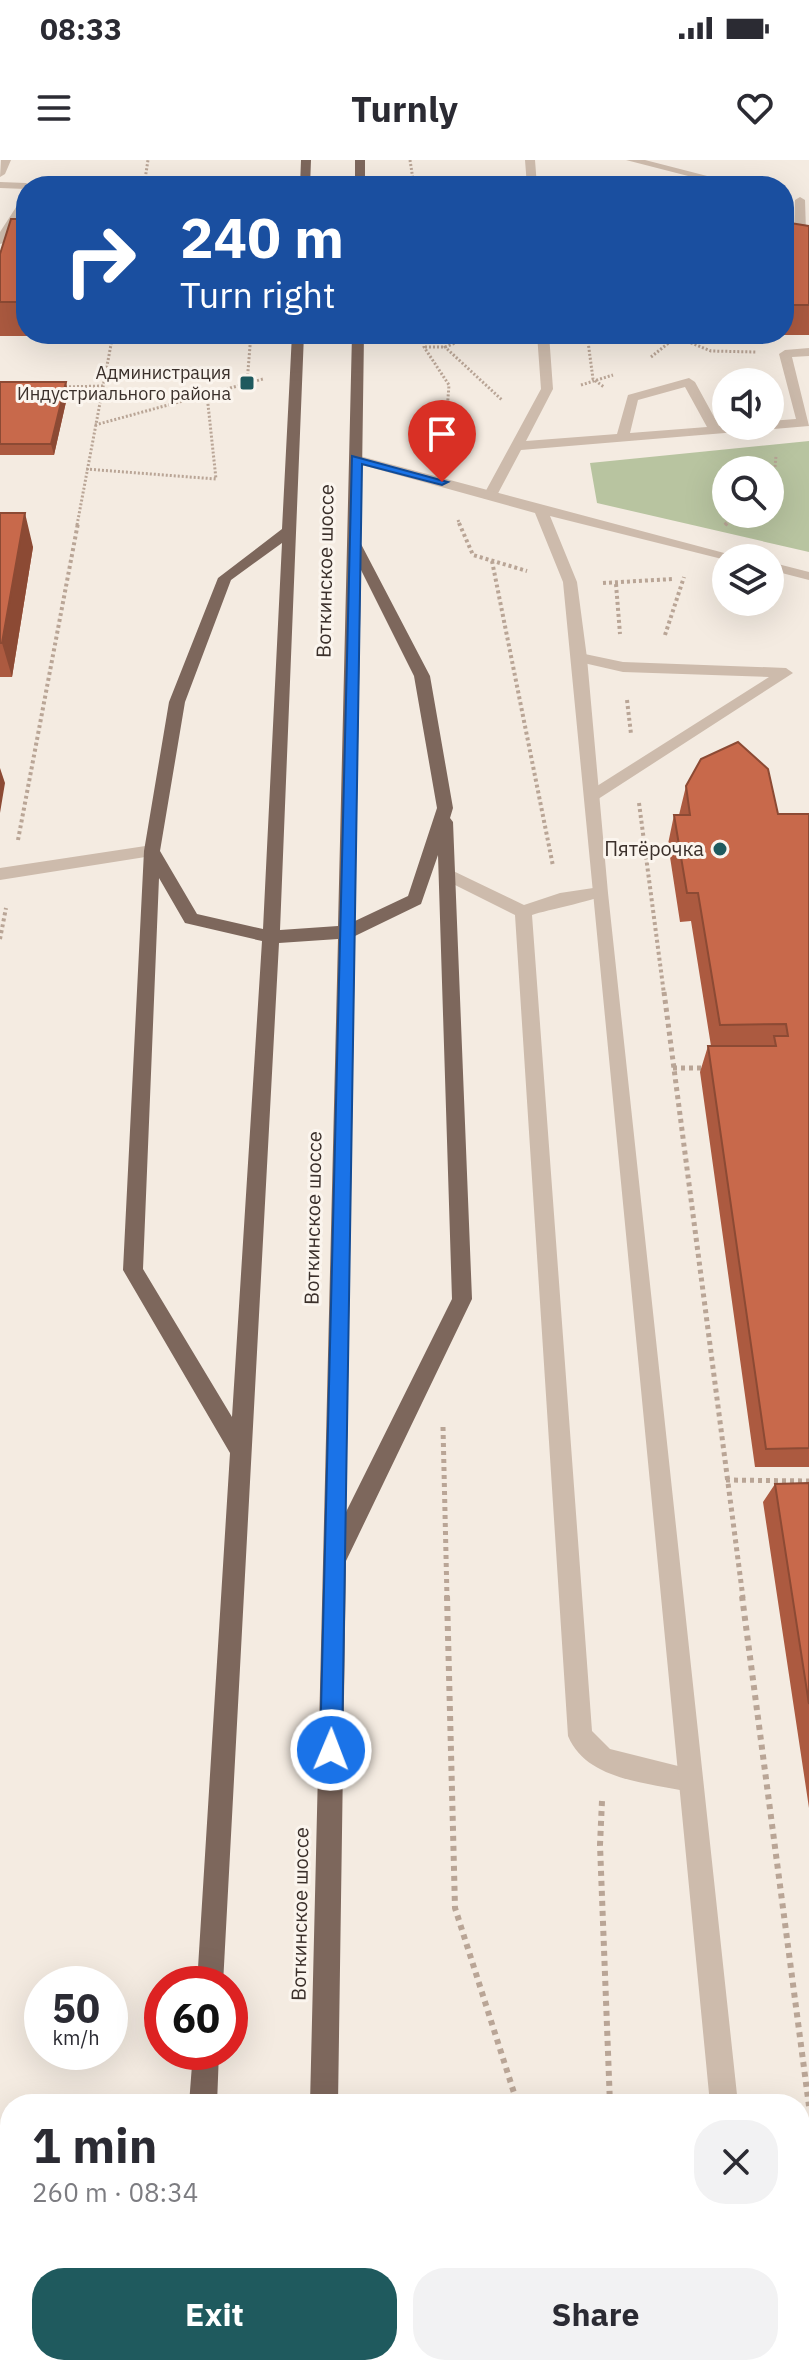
<!DOCTYPE html>
<meta charset="utf-8">
<style>
body{margin:0;font-family:"IBM Plex Sans",sans-serif;background:#f2f2f3;color:#2b2b33;height:100vh;display:flex;flex-direction:column;font-size:30px;white-space:nowrap}
*{box-sizing:border-box;margin:0}
p{font-size:26px;color:#7c7c81}
.icon{flex:none;width:44px;height:44px;fill:none;stroke:currentColor;stroke-width:2;stroke-linecap:round;stroke-linejoin:round}
.map{position:relative;flex:1;overflow:hidden}
.sheet{position:absolute;left:0px;top:1934px;width:810px;height:282px;display:flex;flex-direction:column;background:#fff;border-radius:32px 32px 0 0;box-shadow:0 8px 32px #0002}
.sheet>*{flex:none}
.banner{position:absolute;left:16px;top:16px;width:778px;height:168px;border-radius:32px;box-shadow:0 8px 32px #0002;background:#1a4fa0;color:#fff;overflow:hidden}
.fabs{position:absolute;left:712px;top:208px;display:grid;gap:16px}
.fabs a{display:grid;place-items:center;width:72px;height:72px;border-radius:50%;background:#fff;box-shadow:0 8px 32px #0002;font-size:40px}
.speed{position:absolute;left:24px;top:1806px;display:flex;gap:16px;font-size:40px;font-weight:700;text-align:center}
.speed>*{display:grid;place-content:center;width:104px;height:104px;border-radius:50%;background:#fff;box-shadow:0 8px 32px #0002;line-height:1}
.speed small{font-size:20px;font-weight:400}
.speed .limit{border:12px solid #d22;background:#fff;color:#111}
.pin{position:absolute;display:grid;place-items:center;width:68px;height:68px;color:#fff;margin:-82px -34px;border-radius:50% 50% 50% 0;rotate:-45deg;box-shadow:0 0 8px #0007}
.pin .icon{rotate:45deg}
.me{position:absolute;width:88px;margin:-44px;rotate:1deg;stroke-linejoin:round;filter:drop-shadow(0 0 6px #0008)}
.turn{display:flex;align-items:center;gap:28px;height:168px;padding:0 32px;font-size:36px}
.turn .icon{width:104px;height:104px;stroke-width:2.5}
.turn b{display:block;font-size:56px;line-height:68px}
.round{display:grid;place-items:center;flex:none;width:84px;height:84px;border-radius:32px;background:#f2f2f3}
.head{display:flex;align-items:center;justify-content:space-between;height:136px;padding:0 32px}
h1{font-size:48px;font-weight:700;line-height:60px}
.button{display:flex;gap:16px;margin-top:auto;padding:16px 32px}
.button a{flex:1;height:92px;border-radius:32px;background:#1f5a5e;color:#fff;font-size:32px;font-weight:700;line-height:92px;text-align:center}
.button a+a{background:#f2f2f3;color:#2b2b33}
.status{display:flex;justify-content:space-between;align-items:center;height:56px;padding:0 40px;background:#fff;direction:ltr}
.status svg{height:22px;fill:currentColor}
header{display:flex;justify-content:space-between;align-items:center;height:104px;padding:0 32px;background:#fff;font-size:36px;font-weight:700}
.map>svg:first-child{display:block}
</style>
<div class="status"><b>08:33</b><svg viewBox="0 0 49 12"><path d="M0 12V9h3v3zM5 12V6h3v6zM10 12V3h3v9zM15 12V0h3v12zM26 1h20v11H26zM47 4h2v5h-2z"/></svg></div>
<header><svg class="icon" aria-label="menu" viewBox="0 0 24 24"><path d="M4 6h16M4 12h16M4 18h16"/></svg>Turnly<svg class="icon" aria-label="heart" viewBox="0 0 24 24"><path d="M12 20l-8-8c-3-5 5-10 8-4 3-6 11-1 8 4z"/></svg></header>
<div class="map">
<svg width="809" height="2215" viewBox="0 0 809 2215">
<rect width="100%" height="100%" fill="#f4ebe1"/>
<path fill="#b8c4a0" fill-rule="evenodd" d="M809,281V392L597,343L590,303ZM726,310H770V354H726Z"/>
<g fill="none" stroke-linecap="round" stroke-linejoin="round">
<path stroke="#b9a596" stroke-width="3" stroke-dasharray="2 2" stroke-linecap="butt" d="M410,0L414,26
M144,26L148,0
M424,174V187L449,225L444,290
M444,174L445,187L502,240
M587,174L593,219L604,227
M576,176L638,174
M676,177L711,191L756,192
M425,187H445L458,182H511
M651,197L676,177L672,174
M247,223L251,174
M581,225L613,215
M61,227L103,226
M95,265L263,219
M86,309L216,319L207,235
M770,313L775,307L776,296
M458,360L460,365
M77,365L113,174
M725,365L736,354"/>
<path stroke="#b9a596" stroke-width="4" stroke-dasharray="3 3" stroke-linecap="butt" d="M459,363L473,395L527,411
M725,365L727,363
M492,401L553,706
M603,423L673,419
M616,424L620,474
M665,475L684,417
M627,540L631,574
M639,643L664,834
M18,680L78,363
M0,779L6,748"/>
<path stroke="#b9a596" stroke-width="5" stroke-dasharray="4 4" stroke-linecap="butt" d="M664,832L743,1438
M673,908H704
M443,1267L447,1438
M726,1320L809,1321"/>
<path stroke="#b9a596" stroke-width="6" stroke-dasharray="5 5" stroke-linecap="butt" d="M447,1436L455,1748L515,1936L525,1944
M742,1436L809,1946
M602,1641L600,1685L610,1944"/>
<path fill="#cdbbac" fill-rule="evenodd" d="M1,0H11L5,14L0,17Z
M525,0H535L537,26H527Z
M626,0H645L746,26H727Z
M26,37V49L4,83L0,84V72L22,38Z
M800,37L805,40L806,72L809,74V82L794,73L795,40Z
M537,174H549L553,229L526,281L617,274L628,235L689,218L695,222L719,266H770V261L796,259L779,194L785,190L809,188V196L792,197L809,266L521,290L495,339H485L483,336L541,229ZM685,227L707,267L630,273L638,240Z
M580,493L623,502L786,508L793,513L592,643L584,637L586,633L769,517L623,512L575,501L573,498Z
M152,685L160,691L158,695L0,720V708Z
M447,708L524,745L560,733L600,727L608,733C603,739 546,750 532,755L592,1571L610,1589L698,1611L701,1620L698,1629L689,1632C647,1622 587,1621 568,1576L515,755L441,718L439,714L441,710Z"/>
<path fill="#cdbbac" fill-rule="evenodd" d="M0,22L26,23L31,26H26V29L0,28Z
M356,295L743,398L726,400L550,356L577,422L587,498L608,733L738,1944H710L563,422L535,353L351,302V296Z
M770,402L809,412V420L770,410Z
M498,2206H530L526,2215H494Z
M563,2206H662L658,2215H567Z
M738,2206H768L770,2215H740Z"/>
<path fill="#7d675c" fill-rule="evenodd" d="M301,0H311L310,26H300Z
M355,0H365V26H355Z
M292,174H304L280,770L338,766L352,174H364L361,384L430,516L453,648L450,658L453,662L472,1139L346,1401L338,1944H310L338,779L279,783L223,1824H197L230,1293L123,1110L144,691L169,542L218,418L282,369ZM282,383L263,769L197,754L160,691L185,542L231,420ZM361,410L414,516L437,648L408,736L355,761ZM438,695L452,1139L346,1352L355,776L421,744ZM159,718L185,763L262,781L232,1257L143,1109Z
M193,1892H219L217,1944H189Z
M173,2206H203L202,2215H172Z
M304,2206H334V2215H304Z"/>
</g>
<path fill="#ac5a40" d="M26,59V174H67L66,176H0V94Z
M784,62L809,66V175H776V174H784Z
M698,174H752L751,178L700,179Z
M0,222L68,233L54,295H0Z
M0,353L33,387L12,517H0Z
M686,626L778,654H809V1307H755L700,912L708,886H711L691,761L680,762L668,684L674,655H679Z
M809,1323V1648L763,1342L775,1324Z"/>
<path fill="#8c4a34" d="M66,222L68,233L54,295L51,284Z
M25,353L33,387L12,517L2,483Z
M0,608L5,623L0,653Z"/>
<path fill="#c8694b" stroke="#8c4a34" stroke-width="2" d="M685,19H729L731,26H687Z
M11,59H26V142H0V94Z
M784,62L809,66V145H784Z
M0,222H66L51,284H0Z
M0,353H25L2,483H0Z
M738,582L768,609L778,654H809V1288L766,1289L708,886H776L774,876H788L786,864L720,865L698,733H687L674,655H690L686,626L701,599Z
M809,1323V1544L775,1324Z"/>
<path fill="#1a73e8" stroke="#114b97" stroke-width="2" d="M352,296L448,322L442,325L362,304L342,1590L339,1598L331,1601L323,1598L320,1590Z"/>
<g fill="#1f5a5e" stroke="#fbf5ee" stroke-width="3">
<rect x="239" y="215" width="16" height="16" rx="4"/>
<circle cx="720" cy="689" r="8"/>
</g>
<g text-anchor="middle" stroke-width="6" stroke-linejoin="round" paint-order="stroke">
<g font-size="18" fill="#3b302b" stroke="#fbf5ee" text-anchor="end">
<text x="231" y="219">Администрация<tspan x="231" dy="21">Индустриального района</tspan></text>
</g>
<g font-size="20" fill="#3b302b" stroke="#fbf5ee">
<text transform="translate(325 411) rotate(-89)" y="7">Воткинское шоссе</text>
<text transform="translate(313 1058) rotate(-89)" y="7">Воткинское шоссе</text>
<text transform="translate(300 1754) rotate(-89)" y="7">Воткинское шоссе</text>
</g>
<g font-size="20" fill="#3b302b" stroke="#fbf5ee" text-anchor="end">
<text x="704" y="696">Пятёрочка</text>
</g>
</g>
</svg>
<div class="fabs">
<a><svg class="icon" aria-label="sound" viewBox="0 0 24 24"><path d="M4 9h4l5-4v14l-5-4H4zM17 9q2 3 0 6"/></svg></a>
<a><svg class="icon" aria-label="search" viewBox="0 0 24 24"><circle cx="10" cy="10" r="6"/><path d="M15 15l6 6"/></svg></a>
<a><svg class="icon" aria-label="layers" viewBox="0 0 24 24"><path d="M12 4l9 5-9 5-9-5zM3 14l9 5 9-5"/></svg></a>
</div>
<div class="speed"><div>50<small>km/h</small></div><div class="limit">60</div></div>
<div class="pin" style="left:442px;top:322px;background:#d93025"><svg class="icon" aria-label="arrive" viewBox="0 0 24 24"><path d="M6 21V4h12l-3 4 3 4H6"/></svg></div>
<svg class="me" style="left:331px;top:1590px" viewBox="-20 -20 40 40"><circle r="17" fill="#1a73e8" stroke="#fff" stroke-width="3"/><path d="M0-11L8 9 0 5-8 9z" fill="#fff"/></svg>
<div class="banner">
<div class="turn"><svg class="icon" aria-label="right" viewBox="0 0 24 24"><path d="M7 20v-9h11M14 6l5 5-5 5"/></svg><div><b>240 m</b>Turn right</div></div>
</div>
<section class="sheet">
<div class="head"><div><h1>1 min</h1><p>260 m · 08:34</p></div><a class="round"><svg class="icon" aria-label="close" viewBox="0 0 24 24"><path d="M6 6l12 12M18 6L6 18"/></svg></a></div>
<div class="button"><a>Exit</a><a>Share</a></div>
</section>
</div>
